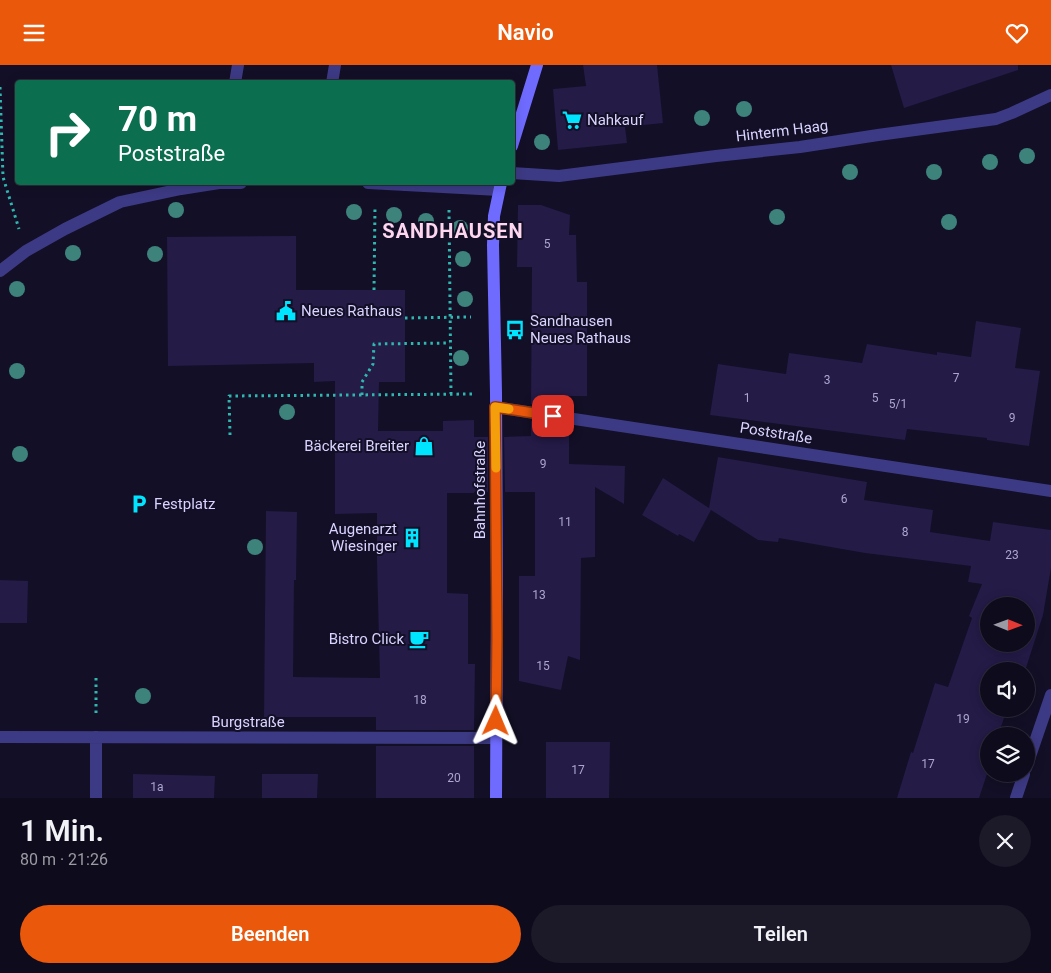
<!DOCTYPE html>
<html lang="de">
<meta charset="utf-8">
<style>
body{margin:0;font-family:Roboto,sans-serif;background:#1c1929;color:#f1f3f6;height:100vh;display:flex;flex-direction:column;font-size:19px;white-space:nowrap}
*{box-sizing:border-box;margin:0}
p{font-size:16px;color:#9b9ba3}
.icon{flex:none;width:28px;height:28px;fill:none;stroke:currentColor;stroke-width:2;stroke-linecap:round;stroke-linejoin:round}
.map{position:relative;height:733px;overflow:hidden}
.side{display:flex;flex-direction:column;background:#0e0b1c;flex:1}
.side>*{flex:none}
.banner{position:absolute;left:15px;top:15px;width:500px;height:105px;border-radius:5px;box-shadow:0 2px 12px #0003,0 0 0 1px #2e2b3b;background:#0b6e4f;color:#fff;overflow:hidden}
.needle{width:32px;rotate:91deg}
.fabs{position:absolute;left:980px;top:532px;display:grid;gap:10px}
.fabs a{display:grid;place-items:center;width:55px;height:55px;border-radius:50%;background:#0e0b1c;box-shadow:0 2px 12px #0003,0 0 0 1px #2e2b3b;font-size:25px}
.pin{position:absolute;display:grid;place-items:center;width:42px;height:42px;color:#fff;margin:-21px;border-radius:10px;box-shadow:0 2px 8px #0006}
.me{position:absolute;width:55px;margin:-28px;rotate:1deg;stroke-linejoin:round;filter:drop-shadow(0 0 4px #0008)}
.turn{display:flex;align-items:center;gap:18px;height:105px;padding:0 20px;font-size:22px}
.turn .icon{width:65px;height:65px;stroke-width:2.5}
.turn b{display:block;font-size:35px;line-height:42px}
.round{display:grid;place-items:center;flex:none;width:52px;height:52px;border-radius:26px;background:#1c1929}
.head{display:flex;align-items:center;justify-content:space-between;height:85px;padding:0 20px}
h1{font-size:30px;font-weight:600;line-height:38px}
.button{display:flex;gap:10px;margin-top:auto;padding:10px 20px}
.button a{flex:1;height:58px;border-radius:30px;background:#ea580c;color:#fff;font-size:20px;font-weight:600;line-height:58px;text-align:center}
.button a+a{background:#1c1929;color:#f1f3f6}
header{display:flex;justify-content:space-between;align-items:center;height:65px;padding:0 20px;background:#ea580c;color:#fff;font-size:22px;font-weight:600}
.map>svg:first-child{display:block}
</style>
<header><svg class="icon" aria-label="menu" viewBox="0 0 24 24"><path d="M4 6h16M4 12h16M4 18h16"/></svg>Navio<svg class="icon" aria-label="heart" viewBox="0 0 24 24"><path d="M12 20l-8-8c-3-5 5-10 8-4 3-6 11-1 8 4z"/></svg></header>
<div class="map">
<svg width="1051" height="733" viewBox="0 0 1051 733">
<rect width="100%" height="100%" fill="#130f26"/>
<path fill="#241b47" fill-rule="evenodd" d="M583,0H657L663,58L625,62L627,78L558,85L553,24L586,21Z
M891,0H1018V5L904,43Z
M518,140H541L570,150L569,170H576L577,217H587V331H568L569,345L531,339L532,202H517Z
M296,171V225H405V317H379L378,366H443V356L474,355V372H488V427H474V428H447V528L468,529V599H475L474,665H376V652H264L266,446L297,447L296,515H294L293,612L380,613L377,497V448L335,449V316L314,317V298L168,301L167,172Z
M976,256L1021,263L1015,303L1040,306L1029,381L987,375V373L907,364L905,375L710,350L718,299L786,309L789,288L862,298L867,279L937,290V287L971,292Z
M531,356L569,361V399L625,401L624,439L595,422V492L581,493L580,595L568,591L561,625L519,616V511H535V427H505L504,372L531,371Z
M718,392L867,417L864,435L933,445L930,467L990,476L993,457L1051,465V503L1043,550L1025,606H989V644H1007L998,671H989V703L979,733H897L911,687L913,688L935,618L948,622L972,553L969,551L982,519L968,517L971,501L865,488L779,473L778,477L758,475L711,445L694,477L679,469L678,471L642,450L663,413L709,443ZM989,541H1026V579H989Z
M0,515L28,516L27,558H0Z
M546,677H610L609,733H546Z
M376,681H474V733H376Z
M133,709L215,711L214,733H133Z
M262,709H318L317,733H262Z"/>
<g fill="none" stroke-linecap="round" stroke-linejoin="round">
<path stroke="#2fb8b0" stroke-width="3" stroke-dasharray="2.5 4" stroke-linecap="butt" d="M0,22L3,112L19,164
M449,145L451,329
M374,225L375,141
M405,253L471,252
M362,330V317L373,299L374,279L450,278
M230,370L229,331L474,329
M96,613V650"/>
<path stroke="#3d3a85" stroke-width="12" d="M235,18L238,0
M332,18L335,0"/>
<path stroke="#3d3a85" stroke-width="12" d="M512,108L559,111L716,91L800,82L878,70L996,54L1012,48L1051,30
M368,118L499,125
M0,206L26,186L65,164L120,137L181,124L219,118H241
M495,342L1051,426
M0,672L496,673
M1026,703L1051,630
M96,733V672
M1016,733L1024,709"/>
<path stroke="#6f6bff" stroke-width="12" d="M512,81L537,0
M496,733L497,522L496,328L493,180L494,151L501,118"/>
</g>
<g fill="#3d827b">
<circle cx="744" cy="44" r="8"/>
<circle cx="702" cy="53" r="8"/>
<circle cx="542" cy="77" r="8"/>
<circle cx="1027" cy="91" r="8"/>
<circle cx="990" cy="97" r="8"/>
<circle cx="850" cy="107" r="8"/>
<circle cx="934" cy="107" r="8"/>
<circle cx="176" cy="145" r="8"/>
<circle cx="354" cy="147" r="8"/>
<circle cx="394" cy="150" r="8"/>
<circle cx="777" cy="152" r="8"/>
<circle cx="426" cy="156" r="8"/>
<circle cx="949" cy="157" r="8"/>
<circle cx="460" cy="163" r="8"/>
<circle cx="73" cy="188" r="8"/>
<circle cx="155" cy="189" r="8"/>
<circle cx="463" cy="194" r="8"/>
<circle cx="17" cy="224" r="8"/>
<circle cx="465" cy="234" r="8"/>
<circle cx="461" cy="293" r="8"/>
<circle cx="17" cy="306" r="8"/>
<circle cx="287" cy="347" r="8"/>
<circle cx="20" cy="389" r="8"/>
<circle cx="255" cy="482" r="8"/>
<circle cx="143" cy="631" r="8"/>
</g>
<g fill="none" stroke-linecap="round" stroke-linejoin="round">
<defs>
<path id="route" d="M496,656L497,573L495,342L553,351"/>
</defs>
<use href="#route" stroke="#983908" stroke-width="12"/>
<use href="#route" stroke="#ea580c" stroke-width="9"/>
<path stroke="#f59e0b" stroke-width="9" d="M496,403L495,342L509,344"/>
</g>
<defs>
<symbol id="supermarket-bare" viewBox="-9 -9 18 18"><path d="M-6-5.5h2.5l.6 2H6L4.5 2H-2.5L-4.4-4H-6ZM-1.5 3.2a1.3 1.3 0 1 0 .1 0ZM3 3.2a1.3 1.3 0 1 0 .1 0Z" fill="#00e5ff" stroke="#130f26" stroke-width="2.5" paint-order="stroke"/></symbol>
<symbol id="civic-bare" viewBox="-9 -9 18 18"><path d="M-.6-6.5H3V-4.5H.6V-3L4-1V1h2V6H-6V1h2V-1L-.6-3ZM-1.2 2.5V6h2.4V2.5Z" fill="#00e5ff" stroke="#130f26" stroke-width="2.5" paint-order="stroke"/></symbol>
<symbol id="bus-bare" viewBox="-9 -9 18 18"><path d="M-5-6H5V4H4V6H2V4H-2V6H-4V4H-5ZM-3.5-4V0h7V-4ZM-3.5 1.2v1.5H-2V1.2ZM2 1.2v1.5H3.5V1.2Z" fill="#00e5ff" stroke="#130f26" stroke-width="2.5" paint-order="stroke"/></symbol>
<symbol id="shop-bare" viewBox="-9 -9 18 18"><path d="M-5-2.5h2.3a2.7 3.5 0 0 1 5.4 0H5L5.5 6h-11ZM-1.5-2.5h3a1.5 2.3 0 0 0-3 0Z" fill="#00e5ff" stroke="#130f26" stroke-width="2.5" paint-order="stroke"/></symbol>
<symbol id="parking-bare" viewBox="-9 -9 18 18"><path d="M-3.5-5.5H1a3.5 3.5 0 0 1 0 7H-1V5.5H-3.5ZM-1-3.4V-.6H.8a1.4 1.4 0 0 0 0-2.8Z" fill="#00e5ff" stroke="#130f26" stroke-width="2.5" paint-order="stroke"/></symbol>
<symbol id="building-bare" viewBox="-9 -9 18 18"><path d="M-4-6H4V6H1V3H-1V6H-4ZM-2.5-4.3h1.7v1.8h-1.7ZM.8-4.3h1.7v1.8H.8ZM-2.5-1h1.7V.8h-1.7ZM.8-1h1.7V.8H.8Z" fill="#00e5ff" stroke="#130f26" stroke-width="2.5" paint-order="stroke"/></symbol>
<symbol id="cafe-bare" viewBox="-9 -9 18 18"><path d="M-5.5-4.5H6V0H3Q3 3.5 0 3.5H-2.5Q-5.5 3.5-5.5 0ZM3-3.2v2h1.7v-2ZM-6 4.5H4V6H-6Z" fill="#00e5ff" stroke="#130f26" stroke-width="2.5" paint-order="stroke"/></symbol>
</defs>
<g fill-rule="evenodd">
<use href="#supermarket-bare" x="558" y="41" width="28" height="28"/>
<use href="#civic-bare" x="272" y="232" width="28" height="28"/>
<use href="#bus-bare" x="501" y="251" width="28" height="28"/>
<use href="#shop-bare" x="410" y="367" width="28" height="28"/>
<use href="#parking-bare" x="125" y="425" width="28" height="28"/>
<use href="#building-bare" x="398" y="459" width="28" height="28"/>
<use href="#cafe-bare" x="405" y="560" width="28" height="28"/>
</g>
<g text-anchor="middle" stroke-width="4" stroke-linejoin="round" paint-order="stroke">
<g font-size="12" fill="#aca6d1">
<text x="547" y="183">5</text>
<text x="956" y="317">7</text>
<text x="827" y="319">3</text>
<text x="747" y="337">1</text>
<text x="875" y="337">5</text>
<text x="898" y="343">5/1</text>
<text x="1012" y="357">9</text>
<text x="543" y="403">9</text>
<text x="844" y="438">6</text>
<text x="565" y="461">11</text>
<text x="905" y="471">8</text>
<text x="1012" y="494">23</text>
<text x="539" y="534">13</text>
<text x="543" y="605">15</text>
<text x="420" y="639">18</text>
<text x="963" y="658">19</text>
<text x="928" y="703">17</text>
<text x="578" y="709">17</text>
<text x="454" y="717">20</text>
<text x="157" y="726">1a</text>
</g>
<g font-size="15" fill="#d9d4ff" stroke="#130f26" text-anchor="start">
<text x="587" y="60">Nahkauf</text>
<text x="301" y="251">Neues Rathaus</text>
<text x="530" y="261">Sandhausen<tspan x="530" dy="17">Neues Rathaus</tspan></text>
<text x="409" y="386" text-anchor="end">Bäckerei Breiter</text>
<text x="154" y="444">Festplatz</text>
<text x="397" y="469" text-anchor="end">Augenarzt<tspan x="397" dy="17">Wiesinger</tspan></text>
<text x="404" y="579" text-anchor="end">Bistro Click</text>
</g>
<g font-size="15" fill="#d9d4ff" stroke="#130f26">
<text transform="translate(782 66) rotate(-7)" y="5">Hinterm Haag</text>
<text transform="translate(776 368) rotate(9)" y="5">Poststraße</text>
<text transform="translate(480 425) rotate(-90)" y="5">Bahnhofstraße</text>
<text x="248" y="662">Burgstraße</text>
</g>
<g font-size="20" font-weight="bold" letter-spacing="1" fill="#ffd6f0" stroke="#130f26">
<text x="453" y="173">SANDHAUSEN</text>
</g>
</g>
</svg>
<div class="fabs">
<a><svg class="needle" viewBox="-14 -14 28 28"><path d="M0-13l5 13h-10z" fill="#e53935"/><path d="M0 13l5-13h-10z" fill="#9b9ba3"/></svg></a>
<a><svg class="icon" aria-label="sound" viewBox="0 0 24 24"><path d="M4 9h4l5-4v14l-5-4H4zM17 9q2 3 0 6"/></svg></a>
<a><svg class="icon" aria-label="layers" viewBox="0 0 24 24"><path d="M12 4l9 5-9 5-9-5zM3 14l9 5 9-5"/></svg></a>
</div>
<div class="pin" style="left:553px;top:351px;background:#d93025"><svg class="icon" aria-label="arrive" viewBox="0 0 24 24"><path d="M6 21V4h12l-3 4 3 4H6"/></svg></div>
<svg class="me" style="left:496px;top:656px" viewBox="-20 -20 40 40"><path d="M0-17L14 15 0 8-14 15z" fill="#ea580c" stroke="#fff" stroke-width="4"/></svg>
<div class="banner">
<div class="turn"><svg class="icon" aria-label="right" viewBox="0 0 24 24"><path d="M7 20v-9h11M14 6l5 5-5 5"/></svg><div><b>70 m</b>Poststraße</div></div>
</div>
</div>
<section class="side">
<div class="head"><div><h1>1 Min.</h1><p>80 m · 21:26</p></div><a class="round"><svg class="icon" aria-label="close" viewBox="0 0 24 24"><path d="M6 6l12 12M18 6L6 18"/></svg></a></div>
<div class="button"><a>Beenden</a><a>Teilen</a></div>
</section>
